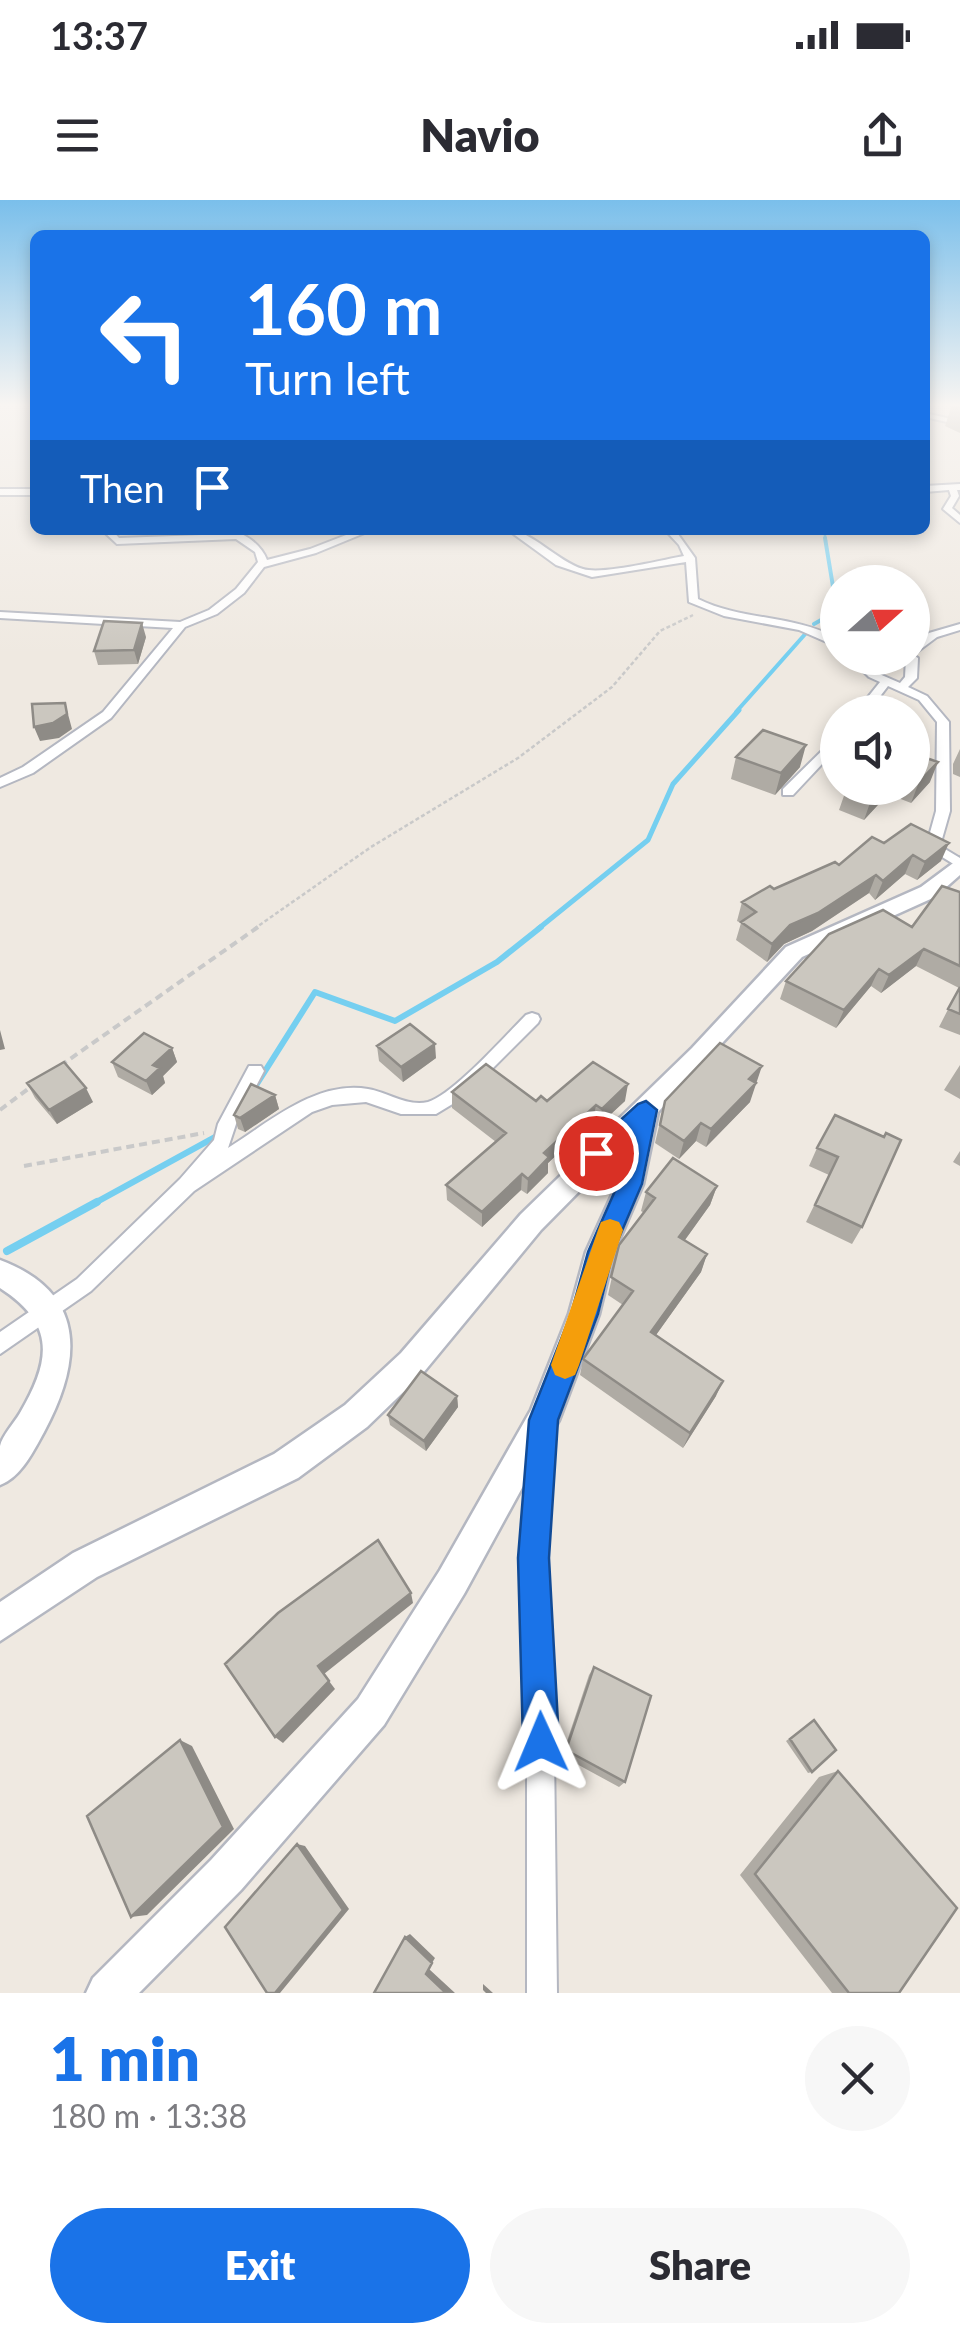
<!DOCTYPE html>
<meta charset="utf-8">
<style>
body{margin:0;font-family:Lato,sans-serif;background:#f7f7f7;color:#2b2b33;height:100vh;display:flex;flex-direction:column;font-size:38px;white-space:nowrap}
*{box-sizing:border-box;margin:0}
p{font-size:32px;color:#7c7c81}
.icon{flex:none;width:55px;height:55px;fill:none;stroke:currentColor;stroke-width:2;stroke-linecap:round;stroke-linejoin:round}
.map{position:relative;height:1793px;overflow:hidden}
.side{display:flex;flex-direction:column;background:#fff;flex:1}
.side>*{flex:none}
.guide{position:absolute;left:30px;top:30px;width:900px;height:305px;border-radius:15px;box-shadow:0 5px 15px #0003;background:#1a73e8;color:#fff;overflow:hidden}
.needle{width:65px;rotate:69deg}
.controls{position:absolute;left:820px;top:365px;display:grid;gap:20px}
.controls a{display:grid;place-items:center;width:110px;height:110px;border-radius:50%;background:#fff;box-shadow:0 5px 15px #0003;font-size:50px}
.pin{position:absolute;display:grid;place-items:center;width:85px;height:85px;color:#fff;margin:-42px;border:5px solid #fff;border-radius:50%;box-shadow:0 2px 10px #0007}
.me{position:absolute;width:110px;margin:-55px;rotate:359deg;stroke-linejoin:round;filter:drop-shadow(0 0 8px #0008)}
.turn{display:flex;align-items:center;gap:35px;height:210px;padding:0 50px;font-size:45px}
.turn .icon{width:130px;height:130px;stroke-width:2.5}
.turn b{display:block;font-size:70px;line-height:85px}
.then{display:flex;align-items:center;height:95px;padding:0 50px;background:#0003;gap:20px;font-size:38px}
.round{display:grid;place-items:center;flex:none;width:105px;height:105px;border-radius:52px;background:#f7f7f7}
.headline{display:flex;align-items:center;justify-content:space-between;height:170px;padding:0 50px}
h1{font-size:60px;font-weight:800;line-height:75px;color:#1a73e8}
.button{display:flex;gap:20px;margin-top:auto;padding:20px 50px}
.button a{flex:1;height:115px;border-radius:60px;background:#1a73e8;color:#fff;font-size:40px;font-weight:800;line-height:115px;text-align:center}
.button a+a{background:#f7f7f7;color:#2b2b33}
.status{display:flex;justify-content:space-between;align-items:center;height:70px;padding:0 50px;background:#fff;direction:ltr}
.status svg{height:28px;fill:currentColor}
header{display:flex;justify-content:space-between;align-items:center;height:130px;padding:0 50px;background:#fff;font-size:45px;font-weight:800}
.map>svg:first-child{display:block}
</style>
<div class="status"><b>13:37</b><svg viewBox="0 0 49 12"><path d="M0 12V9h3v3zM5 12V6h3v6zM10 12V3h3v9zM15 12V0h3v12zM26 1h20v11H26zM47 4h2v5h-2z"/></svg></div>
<header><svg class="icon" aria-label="menu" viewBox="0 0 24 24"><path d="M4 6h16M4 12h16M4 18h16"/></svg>Navio<svg class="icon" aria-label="share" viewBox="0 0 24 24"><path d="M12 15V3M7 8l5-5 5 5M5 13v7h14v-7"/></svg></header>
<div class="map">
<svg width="960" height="1793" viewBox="0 0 960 1793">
<rect width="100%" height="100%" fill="#efe9e1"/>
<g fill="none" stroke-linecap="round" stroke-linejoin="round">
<path stroke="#75cff0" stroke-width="2.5" d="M824,330L826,341"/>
<path stroke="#75cff0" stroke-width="4" d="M814,424L837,411L825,338
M736,512L807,432"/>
<path stroke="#75cff0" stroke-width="5" d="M538,729L648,640L673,584L739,510"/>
<path stroke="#75cff0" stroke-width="6" d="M255,887L315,792L395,821L497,762L541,727
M93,1004L217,936"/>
<path stroke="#75cff0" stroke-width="8" d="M7,1051L97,1002"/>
<defs>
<path id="street" d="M925,213L960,221V225L925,217Z
M960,284V290H957L959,296L952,308L960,315V323L943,309L951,296L949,290L925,292V286Z
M0,289H35V295H0Z
M102,330H112L119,338L230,334L225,330C242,330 261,344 267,360L310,349L359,330H372L316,353L264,367L244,393L217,414L185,427L111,518L33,573L0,587V578L23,567L103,512L173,428L0,418V412L180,422L209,410L236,389L258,362L255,352L236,339L117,344Z
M508,330C531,330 558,362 583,369C603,375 661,360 684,356L679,345L665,330H675L695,358L698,399C742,421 794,414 838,439V447L799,430L724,416L689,402L686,362L592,377L556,365Z
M960,424V430L937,437L913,455L918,458L917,478L908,487L927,496L949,522L950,611L940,646L960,658V668L926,647L936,611L937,522L919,500L888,486L868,512H856L880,482L869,477L850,458H862L877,473L900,483L905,477L906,458H912V446L929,433Z
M838,535V547L793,595H783V589Z
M532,813L538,815L540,819L538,823L464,897L436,914H401L366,902L332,905L312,912L194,991L91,1091L0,1154V1132L77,1079L180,979L214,940L218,924L249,866H261L264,871L236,924L228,948C268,923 316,880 368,889C387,892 407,907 428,902C453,895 506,835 526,815Z
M543,1220L551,1223L554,1231L545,1358L553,1468L557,1793H527V1468L521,1358L532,1231L535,1223Z"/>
<path id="secondary" d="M960,658V675L935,697L802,757L658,912L643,984L614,1052L599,1114L559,1220L464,1394L384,1525L241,1690L139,1793H86L93,1778L211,1660L358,1499L440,1370L531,1210L569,1114L586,1052L617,984L625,945L541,1030L423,1173L367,1227L298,1278L97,1377L0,1441V1402L73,1353L274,1254L345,1205L401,1153L521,1014L692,848L786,747L921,687Z
M0,1060C88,1093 82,1161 44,1232C33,1252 21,1277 0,1285C0,1273 0,1259 0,1246C2,1236 14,1223 20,1213C51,1160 56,1124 0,1088Z"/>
</defs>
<use href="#street" stroke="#b4b7c1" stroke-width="4"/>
<use href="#secondary" stroke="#b4b7c1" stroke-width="5"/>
<path stroke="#c9c9c9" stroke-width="2.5" stroke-dasharray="4 2.5" stroke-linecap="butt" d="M254,729L371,647L518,558L612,487L660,431L693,415"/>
<path stroke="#c9c9c9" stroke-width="4" stroke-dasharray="8 5" stroke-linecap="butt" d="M60,866L258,727
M0,910L32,886
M24,966L204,933"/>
<use href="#street" fill="#fff" fill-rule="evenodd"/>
<use href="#secondary" fill="#fff" fill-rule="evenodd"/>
</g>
<path fill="#afaba4" d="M952,205L960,206V233L945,226Z
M838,410V433L827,425L831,412Z
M146,437L138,464L98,465L94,451Z
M960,549V577L953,574V564Z
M912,553L930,582L911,603L888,594L864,620L839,610L846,590L849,588H912Z
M736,557L800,567L775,595L731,579Z
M884,643L941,661L917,680L905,674L875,700L869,693L812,731L784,744L767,762L736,740L741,723L737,721L742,702L839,665Z
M960,692V835L939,827L959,788L916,766L881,793L871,786L836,828L780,799L786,781L912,727Z
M377,846L436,858L403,882L379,861Z
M172,848L177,862L163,876L165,883L152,895L118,877L112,862Z
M960,865V899L944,890Z
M27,883L93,902L57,924L35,898Z
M452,892L536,901H625L599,925L593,921L548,963V973L527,994L521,990L482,1027L447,1000L446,985L496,942L452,908Z
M275,895L279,909L245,932L238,929L234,915Z
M665,901L750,902L706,947L696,941L679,959L655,943Z
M884,937L862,1027L852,1044L806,1022L829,975L809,966L817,948Z
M960,951V966L953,962Z
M717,986L710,1005L685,1040L707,1054L701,1072L656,1135L716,1196L683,1248L580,1175L583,1159L623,1105L608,1095L619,1045L644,1013L641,1011L646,992Z
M457,1196L458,1207L426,1251L390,1225L388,1215Z
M594,1467L625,1582L619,1587L562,1556L589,1475Z
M814,1520L812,1572L808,1573L786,1541Z
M838,1571L899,1793H832L740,1675L819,1577Z"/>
<path fill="#8e8b86" d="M142,423L146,437L138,464L134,450Z
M65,503L72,529L59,538L40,541L34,527Z
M806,545L800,567L775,595L781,573Z
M938,562L930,582L911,603L919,582Z
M883,588H891L888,594L864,620L871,600Z
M949,643L941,661L917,680L925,662Z
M913,655L905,674L875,700L883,681Z
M876,675L869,693L812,731L784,744L767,762L772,744L790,725Z
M924,749L916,766L881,793L889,775Z
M879,769L871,786L836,828L844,810Z
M0,830L5,849L0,850Z
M435,844L436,858L403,882L401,867Z
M172,848L177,862L163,876L165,883L152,895L146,881L153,865Z
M762,866L750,902L706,947L711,929L749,879Z
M628,884L625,901L599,925L602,909Z
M86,888L93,902L57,924L49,910Z
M275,895L279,909L245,932L240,918Z
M596,905L593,921L548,963V973L527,994L528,979L544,953Z
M701,923L696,941L679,959L684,941Z
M522,974L521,990L482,1027V1012Z
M717,986L710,1005L674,1055L679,1037Z
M707,1054L701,1072L646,1149L651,1132Z
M723,1181L716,1196L683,1248L690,1233Z
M457,1196L458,1207L426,1251L424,1241Z
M411,1393L413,1403L324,1474L318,1466Z
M329,1481L335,1489L283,1543L275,1537Z
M180,1540L192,1546L234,1629L147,1715L131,1717Z
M297,1644L305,1646L349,1709L280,1793H275Z
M410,1734L435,1758L432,1763L405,1737Z
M429,1769L455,1793H446L426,1774Z
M483,1784L493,1793H486L483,1790Z"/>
<path fill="#cbc7bf" stroke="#8e8b86" stroke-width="2.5" d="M104,421L142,423L134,450L94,451Z
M65,503L67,514L53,523L34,527L32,504Z
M763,530L806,545L781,573L736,557Z
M912,553L938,562L919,582L912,580Z
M849,588H883L871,600L846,590Z
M911,624L949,643L925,662L913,655L883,681L876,675L818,713L790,725L772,744L741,722L756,712L742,702L770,686L774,689L835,662L839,665L872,637L884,643Z
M942,686L960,692V766L924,749L889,775L879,769L844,810L786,781L829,734L883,710L912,727Z
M960,787V814L948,809Z
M410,824L435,844L401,867L377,846Z
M144,833L172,848L153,865L160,868L146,881L112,862Z
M720,843L762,866L749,879L756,883L711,929L701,923L684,941L660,925L665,901Z
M64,862L86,888L49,910L27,883Z
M593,862L628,884L602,909L596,905L544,953L549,957L528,979L522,974L482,1012L446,985L506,933L452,892L486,864L536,901L541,896L547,901Z
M251,884L275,895L240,918L234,915Z
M835,915L884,937L886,933L901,940L862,1027L815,1005L838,957L817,948Z
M673,958L717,986L679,1037L707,1054L651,1132L723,1181L690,1233L583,1159L633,1091L611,1077L619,1045L655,998L646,992Z
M421,1171L457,1196L424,1241L388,1215Z
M378,1340L411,1393L318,1466L329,1481L275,1537L225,1464L278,1413Z
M594,1467L651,1496L625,1582L566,1550Z
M814,1520L836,1550L812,1572L790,1539Z
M180,1540L223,1627L131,1717L87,1616Z
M838,1571L957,1708L899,1793H849L755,1674Z
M297,1644L343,1710L275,1793H267L225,1727Z
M405,1737L432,1763L426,1774L446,1793H374Z"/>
<linearGradient id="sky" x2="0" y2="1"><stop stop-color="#7abfeb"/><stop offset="0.45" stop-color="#f8f5f2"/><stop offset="1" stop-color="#f8f5f2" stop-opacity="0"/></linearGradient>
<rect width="960" height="455" fill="url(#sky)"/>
<path fill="#1a73e8" stroke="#114b97" stroke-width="2.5" d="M646,901L657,910L642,984L613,1052L598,1114L558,1220L549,1358L559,1542L553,1555L541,1560L529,1555L523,1542L518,1358L529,1220L571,1114L588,1052L618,984L628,940L596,963L588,960L584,953L638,904Z"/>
<path fill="#f59e0b" d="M610,1019L619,1022L623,1030L579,1165L575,1175L565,1179L555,1175L551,1165L598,1030L601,1022Z"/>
</svg>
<div class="controls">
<a><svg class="needle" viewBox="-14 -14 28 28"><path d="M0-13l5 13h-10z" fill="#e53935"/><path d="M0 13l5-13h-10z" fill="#7c7c81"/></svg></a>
<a><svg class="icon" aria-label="sound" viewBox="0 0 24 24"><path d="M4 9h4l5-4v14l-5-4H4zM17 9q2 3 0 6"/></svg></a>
</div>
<div class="pin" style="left:596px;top:953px;background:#d93025"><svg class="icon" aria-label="arrive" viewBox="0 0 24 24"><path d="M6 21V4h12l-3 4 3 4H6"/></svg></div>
<svg class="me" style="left:541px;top:1542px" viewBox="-20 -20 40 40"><path d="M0-17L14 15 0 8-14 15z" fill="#1a73e8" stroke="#fff" stroke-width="4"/></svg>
<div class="guide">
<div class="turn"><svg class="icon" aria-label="left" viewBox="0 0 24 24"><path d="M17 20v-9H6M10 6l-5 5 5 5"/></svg><div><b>160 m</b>Turn left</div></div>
<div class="then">Then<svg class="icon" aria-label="arrive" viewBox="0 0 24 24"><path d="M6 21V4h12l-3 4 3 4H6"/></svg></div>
</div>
</div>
<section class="side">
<div class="headline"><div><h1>1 min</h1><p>180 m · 13:38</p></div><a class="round"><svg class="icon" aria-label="close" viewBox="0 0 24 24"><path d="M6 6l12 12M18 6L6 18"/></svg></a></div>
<div class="button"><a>Exit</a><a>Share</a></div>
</section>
